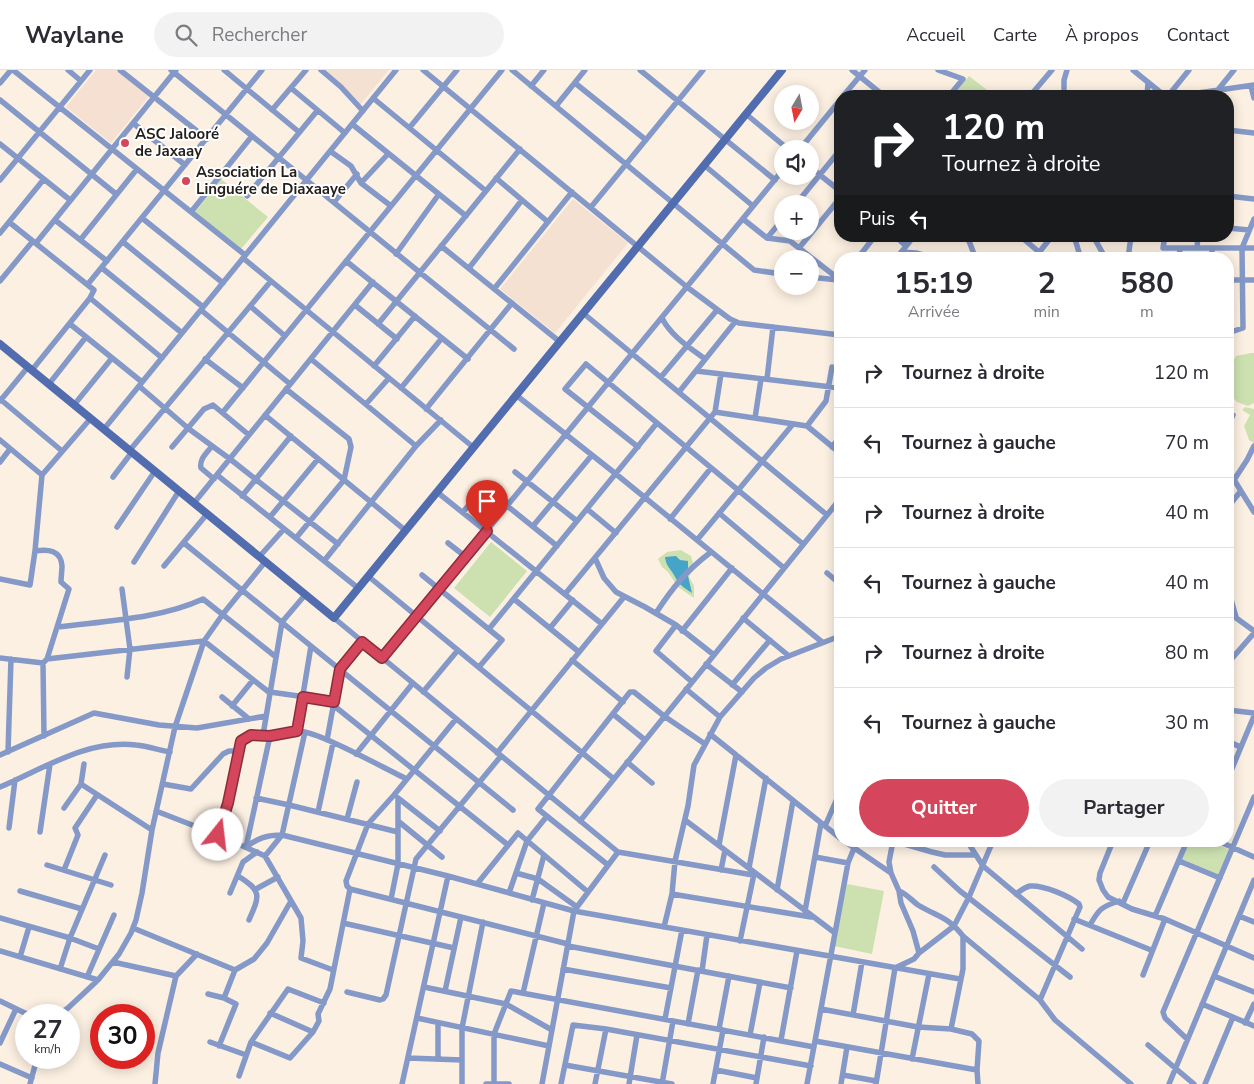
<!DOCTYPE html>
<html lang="fr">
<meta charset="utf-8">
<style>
body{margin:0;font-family:"Nunito Sans",sans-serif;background:#f2f2f3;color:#2b2b33;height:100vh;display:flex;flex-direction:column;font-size:19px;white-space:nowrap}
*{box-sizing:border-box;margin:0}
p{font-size:16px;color:#7c7c81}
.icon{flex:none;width:28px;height:28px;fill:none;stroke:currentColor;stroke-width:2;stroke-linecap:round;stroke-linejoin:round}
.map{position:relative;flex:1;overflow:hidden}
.drawer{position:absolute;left:834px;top:182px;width:400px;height:595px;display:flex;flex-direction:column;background:#fff;border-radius:20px;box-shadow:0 2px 12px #0003}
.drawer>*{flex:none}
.guide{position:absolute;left:834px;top:20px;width:400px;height:152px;border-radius:20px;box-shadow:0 2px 12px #0003;background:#202124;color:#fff;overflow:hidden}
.needle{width:32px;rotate:190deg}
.tools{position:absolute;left:774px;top:15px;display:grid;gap:10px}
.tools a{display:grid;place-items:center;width:45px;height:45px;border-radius:50%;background:#fff;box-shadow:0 2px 12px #0003;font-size:25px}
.speed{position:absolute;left:15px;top:934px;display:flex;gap:10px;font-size:25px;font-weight:700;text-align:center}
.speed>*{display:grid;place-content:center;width:65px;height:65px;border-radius:50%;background:#fff;box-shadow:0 2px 12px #0003;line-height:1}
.speed small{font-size:12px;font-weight:400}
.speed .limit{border:8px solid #d22;background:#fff;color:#111}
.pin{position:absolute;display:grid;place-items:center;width:42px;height:42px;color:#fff;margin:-51px -21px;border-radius:50% 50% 50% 0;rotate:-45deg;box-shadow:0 0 5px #0007}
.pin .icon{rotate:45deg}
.me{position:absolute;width:55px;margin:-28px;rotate:16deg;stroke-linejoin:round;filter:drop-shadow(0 0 4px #0008)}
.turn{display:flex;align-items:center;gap:18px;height:105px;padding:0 25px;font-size:22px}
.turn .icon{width:65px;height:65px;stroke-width:2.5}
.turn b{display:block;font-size:35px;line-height:42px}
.then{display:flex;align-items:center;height:48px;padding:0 25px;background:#0003;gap:10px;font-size:19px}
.eta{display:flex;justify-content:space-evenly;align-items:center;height:85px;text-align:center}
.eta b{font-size:30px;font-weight:700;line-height:35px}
.primary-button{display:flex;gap:10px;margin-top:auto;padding:10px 25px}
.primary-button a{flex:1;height:58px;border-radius:30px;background:#d5455b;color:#fff;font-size:20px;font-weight:700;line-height:58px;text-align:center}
.primary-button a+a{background:#f2f2f3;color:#2b2b33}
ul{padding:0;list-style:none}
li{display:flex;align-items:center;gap:15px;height:70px;padding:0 25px;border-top:1px solid #e1e1e2}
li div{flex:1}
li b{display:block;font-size:19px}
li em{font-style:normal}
header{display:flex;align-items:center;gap:30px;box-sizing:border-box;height:70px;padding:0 25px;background:#fff;border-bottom:1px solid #e1e1e2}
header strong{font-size:24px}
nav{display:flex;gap:28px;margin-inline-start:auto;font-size:18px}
.search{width:350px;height:45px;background:#f2f2f3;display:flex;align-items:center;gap:12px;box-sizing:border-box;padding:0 18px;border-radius:28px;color:#7c7c81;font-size:19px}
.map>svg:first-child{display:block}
</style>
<header>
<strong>Waylane</strong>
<div class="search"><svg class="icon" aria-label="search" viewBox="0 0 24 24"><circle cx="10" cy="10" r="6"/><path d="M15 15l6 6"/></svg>Rechercher</div>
<nav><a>Accueil</a><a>Carte</a><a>À propos</a><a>Contact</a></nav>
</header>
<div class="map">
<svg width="1254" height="1014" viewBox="0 0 1254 1014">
<rect width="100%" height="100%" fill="#fcf0e2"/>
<path fill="#f4e1d1" d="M317,0H389L360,35Z
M573,129L628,173L555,263L500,219Z"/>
<path fill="#f5e0d1" d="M96,0H117L149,26L111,73L66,37Z"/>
<path fill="#cde1b0" d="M969,6L995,26H953Z
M221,109L268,147L241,179L195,142Z
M1251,283H1254V333L1248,336L1237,332L1230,324C1229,310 1229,298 1236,286Z
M1245,337L1254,339V373L1249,370L1244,356L1250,345L1242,340Z
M491,472L527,501L490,547L454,518Z
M681,480L691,486L694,497L689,507L694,516V528L678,517L668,502L662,497L658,489L667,482Z
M1188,771H1209L1230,780L1219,805L1180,789Z
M847,814L884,821L872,884L834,876Z"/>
<path fill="#45a4c7" d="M676,486L680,490L688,491V506L692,523C682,516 680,516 674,505C670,498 666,496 665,487Z"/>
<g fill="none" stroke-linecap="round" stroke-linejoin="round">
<path stroke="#8599c8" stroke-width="5.5" d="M13,0L245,185
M68,0L81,11
M120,0L207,69
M171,0L514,279
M224,0L299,62
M321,0L341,17L363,41
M423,0L687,217L730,249L739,253L840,265
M512,0L754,200L782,204
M640,0L775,110
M852,0L884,26
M938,0L963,9L949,26
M1133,0L1165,26
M0,13L11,0
M575,13L646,70
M531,16L544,0
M1251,16L1254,28
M291,18L345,63
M1217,21L1234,0
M843,26L865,0
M1030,26L1052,0
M1064,26V10L1067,0
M1147,26L1148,13
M1168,26L1189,0
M1177,26L1254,15
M373,28L486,121
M0,30L116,124
M556,36L585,0
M272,40L306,0
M746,44L788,79
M133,53L185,95
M352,54L466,146
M410,57L457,0
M1228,60L1254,63
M0,74L70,130
M800,79L840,30
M330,81L351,96L361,113L391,136
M704,95L753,136
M810,97L840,121
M496,108L548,152
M0,110L90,0
M361,113L388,84
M247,126L317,41
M1228,126L1254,129
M334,132L357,104
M796,134L840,80
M591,137L703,0
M191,142L252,66
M142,148L223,213
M743,149L767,168
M55,150L107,191
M782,150L767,168L790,171L840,210
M9,152L94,220L90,228L32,300
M1228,158L1249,160
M0,163L44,109
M895,166L906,176
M967,166L976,189
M1020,166L1039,182
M1074,166L1081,189
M1093,166L1106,189
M1165,166L1163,178H1254
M81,169L137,99
M123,172L203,237
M36,173L176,0
M441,176L560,272
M799,178L840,128
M1197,178L1198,166
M901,182L916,183L938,189
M396,184L439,124
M243,188L473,377
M857,189L875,166
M896,189L914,166
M1034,189L1052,166
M1128,189L1131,166
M1179,189L1180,178
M1212,189V178
M346,191L468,289
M102,198L182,263
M469,198L522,130
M810,207L838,210
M1228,210H1254
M0,211L33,171
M88,214L262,0
M494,219L572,122
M90,228L162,288
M355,235L397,269
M250,236L285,266
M201,240L290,314
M583,243L827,445
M662,248C671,266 689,277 705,289
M70,254L142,312
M378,254L520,79
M1228,263L1243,258L1242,178L1254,149
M205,289L243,318
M311,289L416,376
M374,296L415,246
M696,301L840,318
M661,307L717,240
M767,309L773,257
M49,314L86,267
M139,316L189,359L230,389L338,474
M401,318L442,268
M286,319L349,369L351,377L344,410L296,468
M679,322L735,252
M516,325L616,404L822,572
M0,329L62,381
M0,331L28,297
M366,334L389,308
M74,335L112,288
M426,339L512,233
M223,342L502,0
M715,342L807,356L840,383
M265,345L405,460
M755,348L761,309
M1228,355L1233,345
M807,356L826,331L832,297
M104,359L396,0
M0,370L42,405
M212,376C207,383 199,389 201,398L214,409
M172,377L204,339L213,335L249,365
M638,377L565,319L586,294L803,474
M832,377L840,367
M130,380L271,211
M0,392L10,379
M1228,400L1254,442
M515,402L577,451
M217,405L358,518
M113,407L132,382
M1234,410L1247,390L1254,376
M437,422L602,554
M242,426L291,366
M194,433L373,212
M1228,437L1240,422
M587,439L616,463
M463,442L482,419L485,418L557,476
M719,443L784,498
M270,447L318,389
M670,449L711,398
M533,456L592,385
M117,457L155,401
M697,470L793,354
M184,473L513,740
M448,473L466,487
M259,487L284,459
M595,488L604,508L616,522L645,537L676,555L714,585
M324,491L416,376L441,350
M134,492L179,421
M164,496L207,444
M827,503L840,514
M422,505L502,570L479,597
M368,506L614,709
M0,509L30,515L35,481
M122,519L130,579L127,607
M1228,519L1236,547
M565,524L715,342L721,304
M514,529L579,582
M1228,542L1254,561
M656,543C673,517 686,501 711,482
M334,548L618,782L753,805
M743,548L789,586
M676,555L656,581L692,612
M57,557C104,551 160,549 203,529L276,587
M550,558L573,530
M489,559L657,353
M682,561L732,498
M0,588L43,593
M382,588L782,101
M47,589L204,571L270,623
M572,590L623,632
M1228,593L1254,563
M706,594L742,622
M732,615L770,570
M686,619L720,647
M270,622L334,631
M423,622L458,580
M222,627L249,649
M333,635L508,775
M232,636L253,610
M1228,640L1254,643
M613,644L645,670
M456,649L394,725L368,754L346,811L347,816L350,819L568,874
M297,661L311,576
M710,664L840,768
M263,665L282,552L305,525
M44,666L43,593L47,589L69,519L61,512C61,507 62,501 62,496C61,480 48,479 35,481L42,405L91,348
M270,666L246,777C258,768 267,765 282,765L448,806L574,841L960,909
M327,670L340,599L362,572
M1228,671L1240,677
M8,682L11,589
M497,683L624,527
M356,684L413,613
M0,685L94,643L159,655L197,658L266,646
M627,692L652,713
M1228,708L1254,646
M81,714L152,760
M163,714L191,719L223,684L229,681H239
M0,717C43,699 87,669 136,675C147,676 159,680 170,682
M256,728L289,735L398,762
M398,728L440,761
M64,738L81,714L84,694
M156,741L218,765L265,786L301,848L303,871L301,888L333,900
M318,742L333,673
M347,749L357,712
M685,750L835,863
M398,751L442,787
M580,751L840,429
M825,756L840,722
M9,758L15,710
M40,762L50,694
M218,765L228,733L241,671C256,662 255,667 270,666C279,665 288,661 297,661C317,660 385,699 407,709
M844,771L891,803
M894,771L932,782L945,785H976
M967,771L983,796L1082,879
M1113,771L1100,803L1099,810L1103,820L1108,827L1132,839L1165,849L1254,888
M1218,771L1254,787
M719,775L736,685
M265,786L282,765L305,662
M815,787L848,793
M1179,791L1220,808
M47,795L111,815
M608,795L538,739L630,622H634L664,646L705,674
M934,797L960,821L1070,907
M749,798L766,708
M64,800L78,765L75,758L97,725
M721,800L725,780
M516,803L538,809L577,837
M238,806C262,821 260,825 249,850
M477,814L518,763L588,822
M256,819L278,807
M777,820L793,731
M20,821L82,839
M899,821C907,824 911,830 918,835C938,847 947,846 963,866L1040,930L1055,950L1131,1014
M230,823L243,792L257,782
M509,823L527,771L547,746
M672,824L811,847
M1016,824C1020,821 1025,817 1030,816C1044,815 1069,826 1079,834L1080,837L1040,930
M391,829L398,794V728
M532,830L544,785
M1123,833L1150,771
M805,841L821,753
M1155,846L1187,771
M1239,846L1254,852
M0,848L70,868L99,879
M1074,849L1151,880
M343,853L454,878
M1090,855C1099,839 1101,837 1119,831
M664,857L672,824L675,791L688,736L694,695L720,647L754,608L766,598L781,589L840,566
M133,858L235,900
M740,871L754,804
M568,876L791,918
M0,881L98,910
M919,883L954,856L969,827L993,771
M20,887L29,857
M113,892L176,906
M60,899L70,868L105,785
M563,899L671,918
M702,901L707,865
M1143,905L1165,849
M1214,906L1254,922
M87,907L114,845
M424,917L506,934L552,960
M445,921L461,847
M347,922L380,930L383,929L386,925L416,789L501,686
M523,923L544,833
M208,924L224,928L236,934L219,976
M224,928L235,900L254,889L267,873L291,831
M0,931L29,945
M1202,934L1254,956
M821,939L918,957L951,959L972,964L979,971L977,1000L978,1014
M270,943L313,962
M58,945L68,938L98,910L119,884L131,863L136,850L142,823L152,760L175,657L204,571L223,544L265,492
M853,945L862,892
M417,948L549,976
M665,949L682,860
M1245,953L1254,934
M688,954L698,900
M719,959L729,906
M951,959L963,899V866
M750,965L760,912
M1187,969L1165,948L1163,942L1254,727
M781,970L797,881
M815,971L977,1000
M210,972L246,985
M251,972L290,988L313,962L319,951L318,944L330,919L350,819
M0,973L16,939
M1148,975L1194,1014
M408,988L462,990
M438,989V953
M912,989L929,904
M0,994L32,1008
M565,995L672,1014
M716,1000L757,1008
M843,1005L876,1011
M239,1006L251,972L288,919L324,933
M30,1014L37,988
M155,1014L158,983L176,906L197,884
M402,1014L448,806
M462,1014V958L483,852
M486,1014H509
M494,1014V964L511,921L814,977
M542,1014L574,841L618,782
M561,1014L573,955L606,959L811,996
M595,1014L606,959
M629,1014L637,965
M662,1014L673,951
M713,1014L723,960
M756,1014L764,967
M807,1014L848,793L857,771
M841,1014L847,977
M876,1014L895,898L914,889L919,883L913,861L901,833L899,821L891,803L889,792L893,771
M1169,1014L1254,810
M1205,1014L1233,947"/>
<path stroke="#526cb0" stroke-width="8" d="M0,274L334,548L782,0"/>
</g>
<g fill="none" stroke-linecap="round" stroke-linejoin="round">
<defs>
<path id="route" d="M218,765L228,733L241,671L251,665L270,666L297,661L303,627L334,632L340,599L362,572L382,588L487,461"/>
</defs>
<use href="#route" stroke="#8a2d3b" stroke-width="12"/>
<use href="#route" stroke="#d5455b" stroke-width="9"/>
</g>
<g fill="#d5455b" stroke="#fff" stroke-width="2">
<circle cx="125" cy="73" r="5"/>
<circle cx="186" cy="111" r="5"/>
</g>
<g text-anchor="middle" stroke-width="4" stroke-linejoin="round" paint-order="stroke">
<g font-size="15" font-weight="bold" fill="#221e19" stroke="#fff" text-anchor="start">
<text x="135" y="69">ASC Jalooré<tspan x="135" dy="17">de Jaxaay</tspan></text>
<text x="196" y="107">Association La<tspan x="196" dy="17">Linguére de Diaxaaye</tspan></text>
</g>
</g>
</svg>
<div class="tools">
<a><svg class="needle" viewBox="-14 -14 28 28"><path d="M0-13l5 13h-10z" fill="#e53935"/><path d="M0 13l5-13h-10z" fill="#7c7c81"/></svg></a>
<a><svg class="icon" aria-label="sound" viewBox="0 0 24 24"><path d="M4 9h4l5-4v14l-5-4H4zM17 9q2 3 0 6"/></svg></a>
<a>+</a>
<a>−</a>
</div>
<div class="speed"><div>27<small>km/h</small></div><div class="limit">30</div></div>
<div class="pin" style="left:487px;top:461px;background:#d93025"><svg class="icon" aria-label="arrive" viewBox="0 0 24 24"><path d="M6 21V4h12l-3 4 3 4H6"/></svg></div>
<svg class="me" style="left:218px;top:765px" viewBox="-20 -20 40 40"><circle r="19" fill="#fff"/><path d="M0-13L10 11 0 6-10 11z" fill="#d5455b"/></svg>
<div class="guide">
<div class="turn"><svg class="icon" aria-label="right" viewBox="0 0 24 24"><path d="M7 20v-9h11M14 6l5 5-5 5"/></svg><div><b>120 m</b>Tournez à droite</div></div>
<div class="then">Puis<svg class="icon" aria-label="left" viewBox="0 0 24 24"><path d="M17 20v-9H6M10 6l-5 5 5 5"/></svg></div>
</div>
<section class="drawer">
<div class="eta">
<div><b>15:19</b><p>Arrivée</p></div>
<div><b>2</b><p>min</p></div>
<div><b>580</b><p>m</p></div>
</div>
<ul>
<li><svg class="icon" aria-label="right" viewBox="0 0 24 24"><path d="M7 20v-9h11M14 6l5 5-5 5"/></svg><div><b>Tournez à droite</b></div><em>120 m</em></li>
<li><svg class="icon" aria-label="left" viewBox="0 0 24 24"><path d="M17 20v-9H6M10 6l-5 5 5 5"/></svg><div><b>Tournez à gauche</b></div><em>70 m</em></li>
<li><svg class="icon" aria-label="right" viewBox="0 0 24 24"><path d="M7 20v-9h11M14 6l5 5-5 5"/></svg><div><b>Tournez à droite</b></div><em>40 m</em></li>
<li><svg class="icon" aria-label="left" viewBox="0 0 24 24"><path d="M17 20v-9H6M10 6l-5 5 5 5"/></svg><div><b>Tournez à gauche</b></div><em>40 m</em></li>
<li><svg class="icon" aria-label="right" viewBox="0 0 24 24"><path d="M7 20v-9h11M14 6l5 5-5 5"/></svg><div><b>Tournez à droite</b></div><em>80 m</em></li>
<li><svg class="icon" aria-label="left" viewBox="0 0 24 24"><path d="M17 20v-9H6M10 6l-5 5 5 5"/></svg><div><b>Tournez à gauche</b></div><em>30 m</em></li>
</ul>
<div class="primary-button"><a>Quitter</a><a>Partager</a></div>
</section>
</div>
